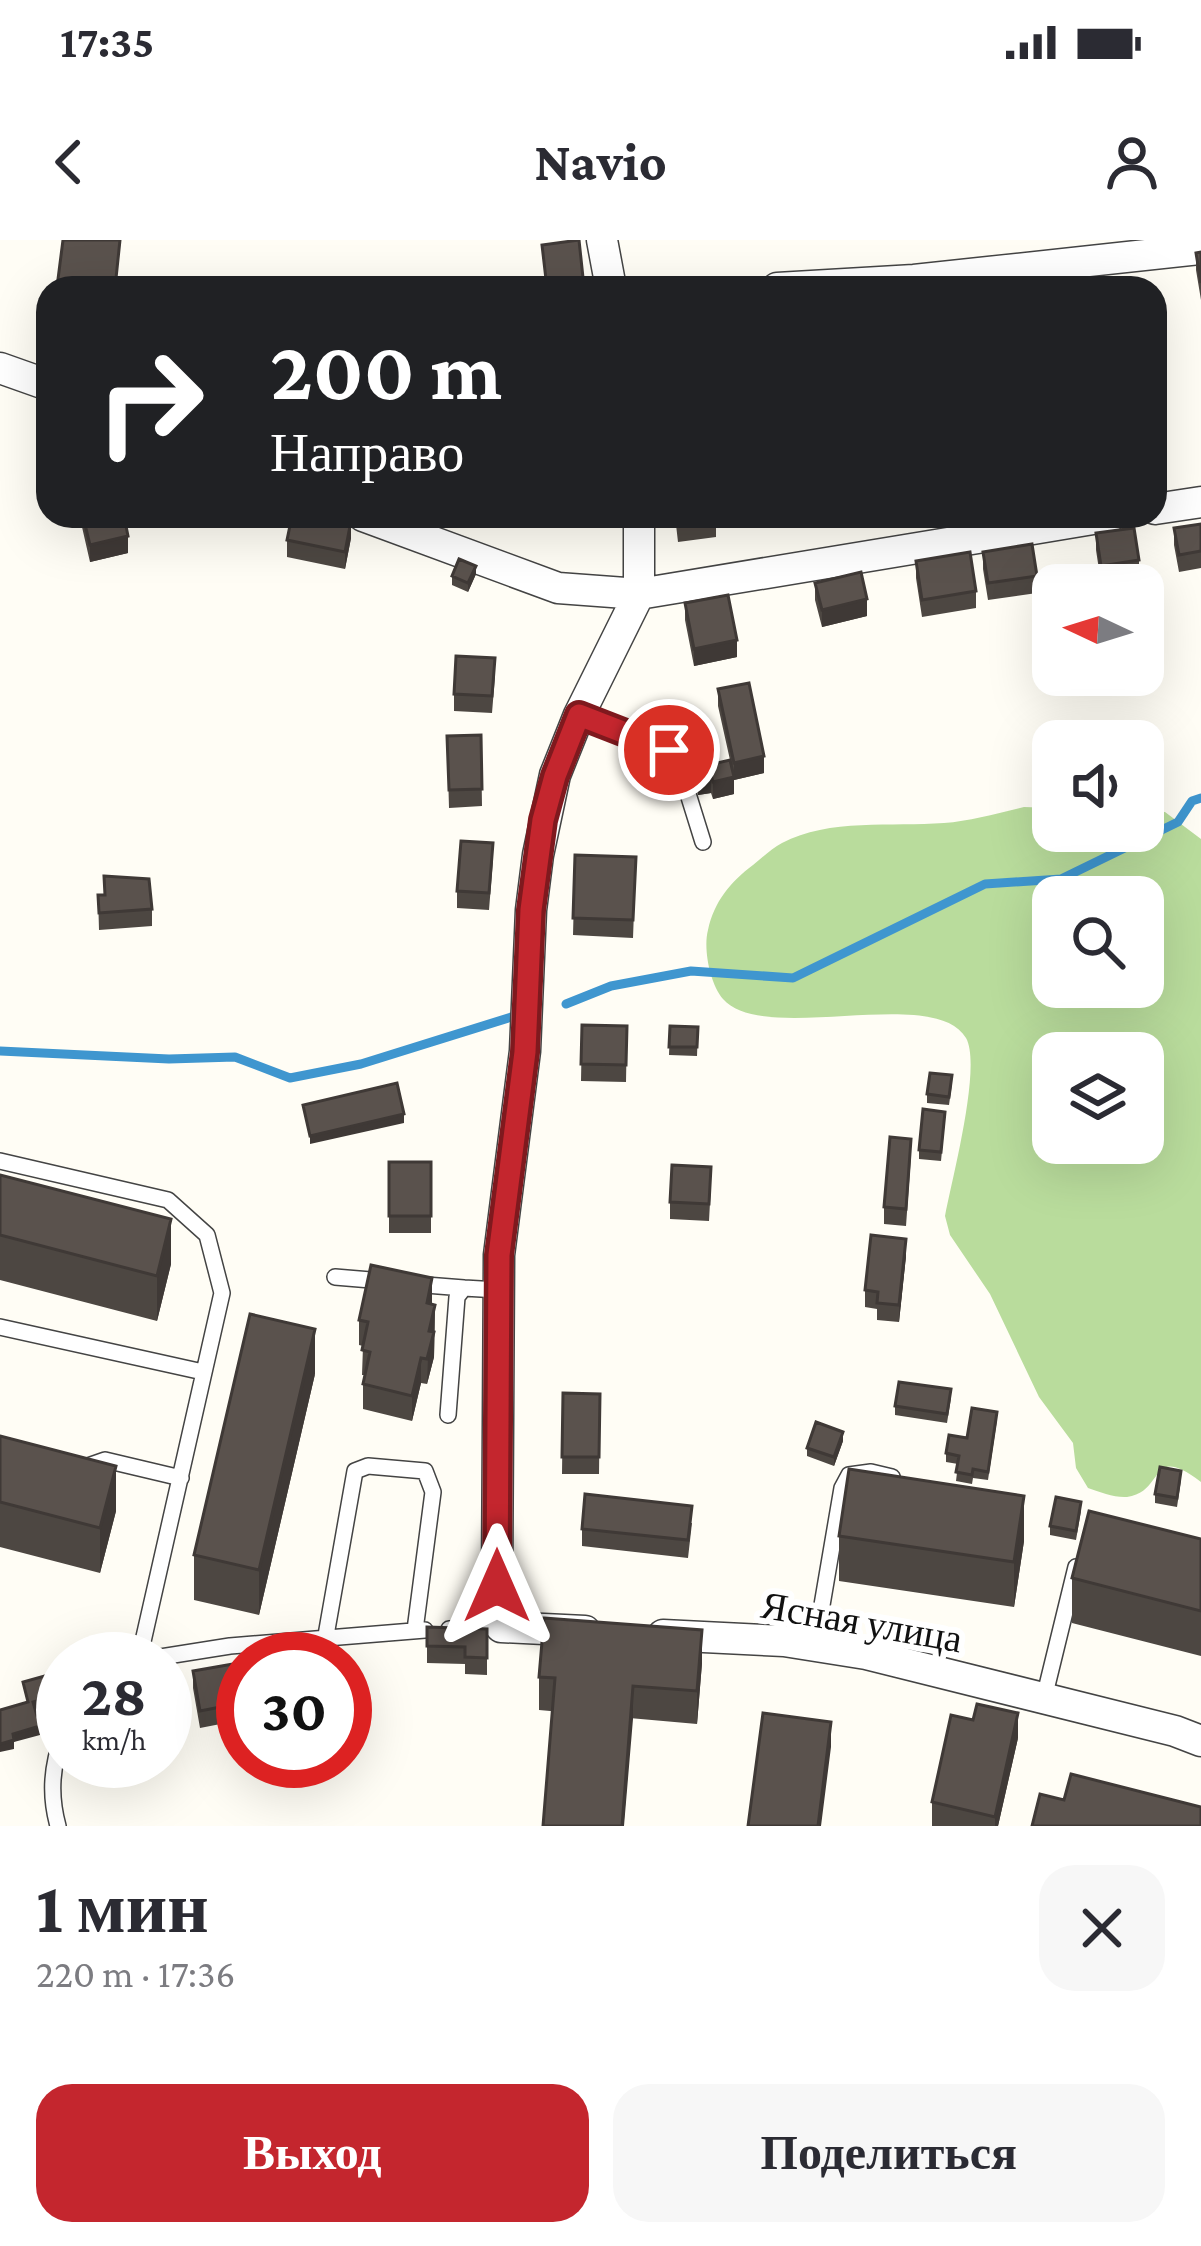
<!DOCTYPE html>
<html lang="ru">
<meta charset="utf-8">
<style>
body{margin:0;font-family:"Crimson Pro",serif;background:#f7f7f7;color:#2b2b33;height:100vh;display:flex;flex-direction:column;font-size:45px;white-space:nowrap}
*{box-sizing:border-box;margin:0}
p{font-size:39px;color:#7c7c81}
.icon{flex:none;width:66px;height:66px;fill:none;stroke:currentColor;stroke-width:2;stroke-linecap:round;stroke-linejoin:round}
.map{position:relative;height:1586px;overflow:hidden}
.details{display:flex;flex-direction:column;background:#fff;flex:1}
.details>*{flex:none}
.top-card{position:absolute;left:36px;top:36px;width:1131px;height:252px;border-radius:36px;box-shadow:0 12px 48px #0002;background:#202124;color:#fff;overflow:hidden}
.needle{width:78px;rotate:274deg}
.controls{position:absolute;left:1032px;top:324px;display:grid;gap:24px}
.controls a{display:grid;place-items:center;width:132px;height:132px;border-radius:24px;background:#fff;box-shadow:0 12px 48px #0002;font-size:60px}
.speed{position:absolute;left:36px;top:1392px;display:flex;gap:24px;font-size:60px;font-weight:700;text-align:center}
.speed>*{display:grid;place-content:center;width:156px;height:156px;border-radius:50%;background:#fff;box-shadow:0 12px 48px #0002;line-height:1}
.speed small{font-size:30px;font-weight:400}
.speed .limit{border:18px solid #d22;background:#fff;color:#111}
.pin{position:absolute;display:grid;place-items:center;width:102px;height:102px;color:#fff;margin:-51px;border:6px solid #fff;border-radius:50%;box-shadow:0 3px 12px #0007}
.me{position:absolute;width:132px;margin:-66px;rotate:0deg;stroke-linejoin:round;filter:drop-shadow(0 0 9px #0008)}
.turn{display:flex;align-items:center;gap:42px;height:252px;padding:0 36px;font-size:54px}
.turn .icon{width:156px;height:156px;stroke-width:2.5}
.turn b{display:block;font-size:84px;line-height:102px}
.round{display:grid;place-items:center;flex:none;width:126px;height:126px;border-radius:36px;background:#f7f7f7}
.summary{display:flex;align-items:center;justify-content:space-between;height:204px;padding:0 36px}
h1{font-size:72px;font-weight:700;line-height:90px}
.primary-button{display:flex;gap:24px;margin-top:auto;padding:24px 36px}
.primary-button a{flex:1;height:138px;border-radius:36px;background:#c4262e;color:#fff;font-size:48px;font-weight:700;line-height:138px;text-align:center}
.primary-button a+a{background:#f7f7f7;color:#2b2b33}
.status{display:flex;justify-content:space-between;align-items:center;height:84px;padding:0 60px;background:#fff;direction:ltr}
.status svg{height:33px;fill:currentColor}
header{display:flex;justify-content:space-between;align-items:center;height:156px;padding:0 36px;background:#fff;font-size:54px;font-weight:700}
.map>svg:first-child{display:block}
</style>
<div class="status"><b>17:35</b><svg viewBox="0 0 49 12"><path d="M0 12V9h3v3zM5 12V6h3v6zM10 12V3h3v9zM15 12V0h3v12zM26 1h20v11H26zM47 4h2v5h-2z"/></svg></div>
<header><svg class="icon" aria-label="back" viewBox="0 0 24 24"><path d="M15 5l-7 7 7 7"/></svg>Navio<svg class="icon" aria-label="person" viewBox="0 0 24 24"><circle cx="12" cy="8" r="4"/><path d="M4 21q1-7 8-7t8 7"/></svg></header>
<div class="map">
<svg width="1201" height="1586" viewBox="0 0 1201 1586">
<rect width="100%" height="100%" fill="#fffdf5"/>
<path fill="#b9dc9c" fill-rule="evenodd" d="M1024,567L1053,568V591H1143V570L1165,572L1201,599V1242C1148,1202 1166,1252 1127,1257C1115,1258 1100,1252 1088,1248L1076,1228L1073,1203L1039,1157L990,1054L950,995L945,976C952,939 982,826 966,798C934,744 764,806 723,759C710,744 703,709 708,690C714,662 730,642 753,625C762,618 772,608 782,603C829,578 892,587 944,583C970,581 998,573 1024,567ZM1053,657H1143V747H1053ZM1053,813H1143V903H1053Z"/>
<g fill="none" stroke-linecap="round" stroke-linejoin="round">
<path stroke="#3f96cf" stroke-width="9" d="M566,764L611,746L691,731L793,738L985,644L1061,639L1178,582L1192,561L1201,558
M0,811L169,819L235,817L290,838L361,824L521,774"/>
<defs>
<path id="lane" d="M579,475L669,510L684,541L703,602
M0,921L168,960L207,995L222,1053L139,1419
M335,1037L383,1041
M413,1044L464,1048
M0,1087L203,1132
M448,1175L457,1057L464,1048L498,1050
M85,1227L105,1220L181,1238
M449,1389L501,1387
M325,1401L355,1231L368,1226L425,1231L433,1252L415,1390
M815,1406L842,1248L849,1235L871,1232L892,1237
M148,1419L230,1406L425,1390
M1044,1458L1076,1327
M58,1586C49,1553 52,1526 63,1494"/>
<path id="street" d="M602,0L611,48
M777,48L914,40L1201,9
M0,128L48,145
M1155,269L1201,262
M363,276L558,348L639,354L1111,276
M585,1391L501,1387L497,1346L499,1015L525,811L531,670L538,615L555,535L579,475L639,354V276
M663,1395L784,1401L866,1414L1175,1491L1201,1501"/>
</defs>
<use href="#lane" stroke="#444" stroke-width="18"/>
<use href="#street" stroke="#444" stroke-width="33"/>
<use href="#lane" stroke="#fff" stroke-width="15"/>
<use href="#street" stroke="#fff" stroke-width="30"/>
</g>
<path fill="#4d4742" d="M1201,12V60L1196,30V13Z
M82,276H124L128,313L90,322L82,287Z
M675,276H716V297L678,302Z
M1201,284V328L1179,332L1174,305V288Z
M1096,293L1139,320V337L1101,343L1096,310Z
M351,298L345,329L287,317V300Z
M983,312L1037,336V353L988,360L983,329Z
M916,321L976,351V368L922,377L916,338Z
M476,334L468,352L452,345V336Z
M815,343L867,376L822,387L815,360Z
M685,363L737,417L694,426L685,380Z
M495,436L492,473L454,471V454Z
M718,449L764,533L734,540V554L713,559L711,553L698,555L689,515V498L713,524L730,520L718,466Z
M481,495L482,566L449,568L447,496Z
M575,615L636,617L633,698L573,695Z
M493,620L489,670L457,668V651Z
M104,636L152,669V686L99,690L98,655H104Z
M582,785L627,786L626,842L581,841Z
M670,786L698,787L697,816L669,815Z
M952,844L949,865L927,863V854Z
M945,880L941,921L919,919V910Z
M911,916L906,986L884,984V967Z
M389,922H431V993H389Z
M0,935L171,1024L157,1081L0,1040Z
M711,944L709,981L670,979V962Z
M906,1016L899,1082L877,1080V1069L865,1067V1050Z
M432,1065H435L434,1117L427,1144L421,1143L412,1181L363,1169V1144L365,1135H362L363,1106L359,1105V1080Z
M315,1134L259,1375L194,1360V1315Z
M563,1153L600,1154L599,1234H562Z
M951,1158L947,1183L895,1175V1166Z
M997,1180L988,1240L973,1238L972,1244L956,1241L958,1224L946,1222V1213Z
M0,1196L116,1271L100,1333L0,1307Z
M843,1201L834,1226L807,1216V1208Z
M1181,1240L1177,1267L1155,1263V1254Z
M1081,1271L1076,1300L1050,1295V1286Z
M692,1283L688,1318L582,1306V1289Z
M839,1296L1024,1301L1014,1367L839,1341Z
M1201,1299V1416L1072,1383V1338Z
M427,1387L487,1389V1435L465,1434V1424L427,1423Z
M702,1423L697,1484L539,1470V1437Z
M193,1431L241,1463V1480L200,1488L193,1448Z
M1018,1498L998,1586H932V1562Z"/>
<path fill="#3f3936" d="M798,276H830V277L798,283Z
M351,281V298L345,329V312Z
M128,296V313L90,322V305Z
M476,326V334L468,352V343Z
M867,359V376L822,387V370Z
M737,400V417L694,426V409Z
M764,516V533L734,540V554L713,559V542L734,537V523Z
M711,535V553L698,555V538Z
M404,874V883L310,904V896Z
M171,979V1024L157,1081V1036Z
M906,999V1016L899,1082V1065Z
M432,1038V1063L427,1088V1063Z
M435,1065L434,1117L427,1144L429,1091Z
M315,1089V1134L259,1375V1330Z
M421,1118V1143L412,1181V1156Z
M843,1192V1201L834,1226V1217Z
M116,1226V1271L100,1333V1288Z
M1024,1256V1301L1014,1367V1322Z
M702,1390V1423L697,1484V1451Z
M633,1446V1479L624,1586H622Z
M61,1454V1463L33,1470V1462Z
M1018,1473V1498L998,1586H995V1577Z
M831,1482V1507L821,1586H818Z
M40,1486V1495L14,1502V1509L0,1512V1504L13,1494Z"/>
<path fill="#5a524d" stroke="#3f3936" stroke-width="3" d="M63,0H120L115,48L57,47Z
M579,0L584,47L547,48L542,5Z
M1201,12V43L1196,13Z
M83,276H124L128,296L90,305Z
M292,276H328L351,281L345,312L287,300Z
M677,276H716V280L678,285Z
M1201,284V311L1179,315L1174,288Z
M1134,288L1139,320L1101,326L1096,293Z
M1032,304L1037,336L988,343L983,312Z
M970,312L976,351L922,360L916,321Z
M459,319L476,326L468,343L452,336Z
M861,332L867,359L822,370L815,343Z
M728,355L737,400L694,409L685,363Z
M456,416L495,418L492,456L454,454Z
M749,443L764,516L734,523L718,449Z
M707,494L713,524L730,520L734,537L713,542L711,535L698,538L689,498Z
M481,495L482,549L449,550L447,496Z
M461,601L493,603L489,653L457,651Z
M575,615L636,617L633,680L573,678Z
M104,636L149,639L152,669L99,673L98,655H105Z
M582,785L627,786L626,825L581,824Z
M670,786L698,787L697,807H669Z
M930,833L952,835L949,857L927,854Z
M397,843L404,874L310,896L303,865Z
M923,869L945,872L941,912L919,910Z
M890,897L911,899L906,969L884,967Z
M389,922H431V976H389Z
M672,925L711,927L709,964L670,962Z
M0,935L171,979L157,1036L0,995Z
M871,995L906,999L899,1065L877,1063L878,1052L865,1050Z
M371,1025L432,1038L427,1063L435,1065L429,1091L434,1092L427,1119L421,1118L412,1156L363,1144L370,1112L362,1110L368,1082L359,1080Z
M250,1074L315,1089L259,1330L194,1315Z
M899,1142L951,1149L947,1174L895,1166Z
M563,1153L600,1154L599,1217H562Z
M972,1168L997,1172L988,1232L973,1229L972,1235L956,1232L959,1216L946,1213L949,1195L967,1198Z
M816,1182L843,1192L834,1217L807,1208Z
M0,1196L116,1226L100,1288L0,1262Z
M1160,1227L1181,1231L1177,1258L1155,1254Z
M849,1229L1024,1256L1014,1322L839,1296Z
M585,1254L692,1266L688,1300L582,1289Z
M1056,1257L1081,1262L1076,1291L1050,1286Z
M1089,1271L1201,1299V1371L1072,1338Z
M544,1378L702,1390L697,1451L633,1446L622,1586H543L555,1438L539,1437Z
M427,1387L487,1389V1418L465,1417V1407L427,1406Z
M233,1424L241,1463L200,1471L193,1431Z
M55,1433L61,1454L33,1462L40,1486L13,1494L14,1500L0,1504V1470L28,1462L23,1442Z
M977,1464L1018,1473L995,1577L932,1562L951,1475L973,1480Z
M763,1473L831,1482L818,1586H748Z
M1071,1534L1201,1567V1586H1032L1040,1554L1064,1560Z"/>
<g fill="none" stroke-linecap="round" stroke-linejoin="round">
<defs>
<path id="route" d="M497,1346L499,1015L525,812L531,670L543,580L555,536L579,475L669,510"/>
</defs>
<use href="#route" stroke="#7f191e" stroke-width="30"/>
<use href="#route" stroke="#c4262e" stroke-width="21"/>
</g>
<g text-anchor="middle" stroke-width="12" stroke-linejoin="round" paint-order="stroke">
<g font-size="39" fill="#111" stroke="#fff">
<text transform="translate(862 1381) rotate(10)" y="14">Ясная улица</text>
</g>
</g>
</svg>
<div class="controls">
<a><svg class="needle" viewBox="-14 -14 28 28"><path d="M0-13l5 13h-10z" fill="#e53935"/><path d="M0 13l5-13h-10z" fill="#7c7c81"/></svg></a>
<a><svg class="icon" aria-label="sound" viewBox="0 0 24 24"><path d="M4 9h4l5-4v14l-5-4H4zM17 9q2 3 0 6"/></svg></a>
<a><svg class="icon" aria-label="search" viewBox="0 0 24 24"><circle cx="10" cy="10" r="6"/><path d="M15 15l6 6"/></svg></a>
<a><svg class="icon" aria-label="layers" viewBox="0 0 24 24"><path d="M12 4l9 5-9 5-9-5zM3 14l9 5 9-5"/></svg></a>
</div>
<div class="speed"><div>28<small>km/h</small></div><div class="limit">30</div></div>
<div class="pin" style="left:669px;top:510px;background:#d93025"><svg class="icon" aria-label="arrive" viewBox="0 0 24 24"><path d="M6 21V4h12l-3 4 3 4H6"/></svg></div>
<svg class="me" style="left:497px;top:1346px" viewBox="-20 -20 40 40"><path d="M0-17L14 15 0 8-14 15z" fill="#c4262e" stroke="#fff" stroke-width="4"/></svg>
<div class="top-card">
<div class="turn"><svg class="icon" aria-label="right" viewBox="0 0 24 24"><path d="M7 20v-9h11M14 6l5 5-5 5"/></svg><div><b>200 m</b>Направо</div></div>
</div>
</div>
<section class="details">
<div class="summary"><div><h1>1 мин</h1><p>220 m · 17:36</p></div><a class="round"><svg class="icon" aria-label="close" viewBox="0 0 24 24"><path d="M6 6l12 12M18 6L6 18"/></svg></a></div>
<div class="primary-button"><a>Выход</a><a>Поделиться</a></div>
</section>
